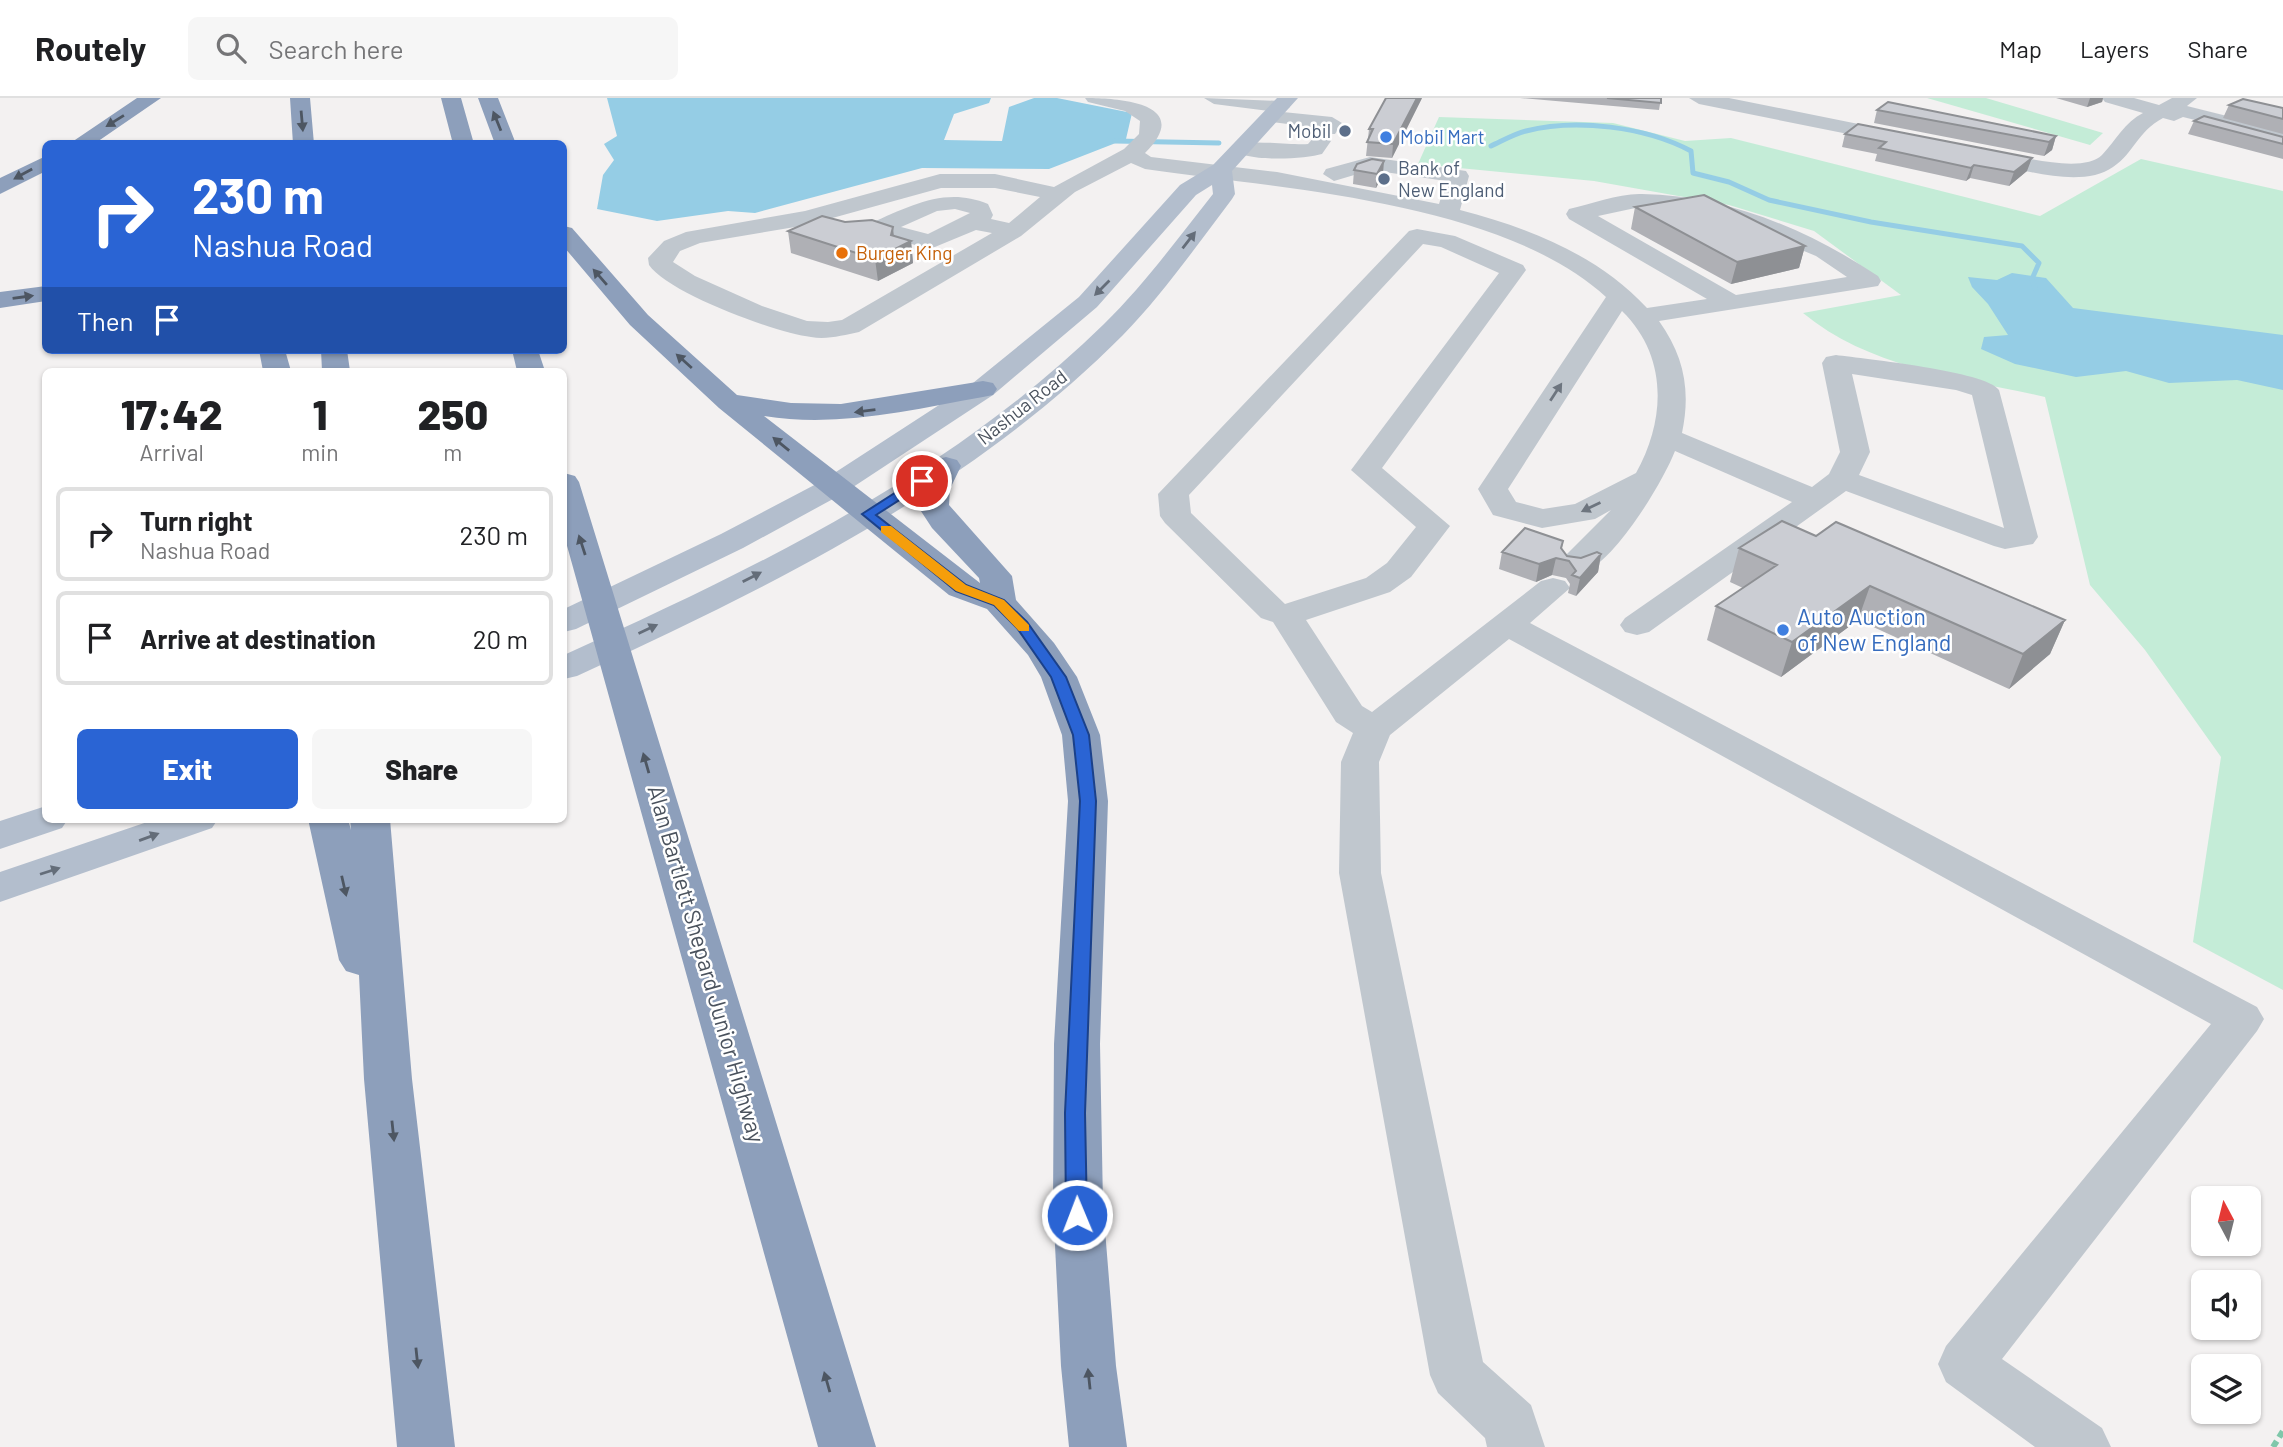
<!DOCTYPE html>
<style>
body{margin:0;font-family:Barlow,sans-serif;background:#f6f6f6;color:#202124;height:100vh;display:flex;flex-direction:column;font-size:26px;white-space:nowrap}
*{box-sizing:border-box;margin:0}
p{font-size:23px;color:#757577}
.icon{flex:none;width:38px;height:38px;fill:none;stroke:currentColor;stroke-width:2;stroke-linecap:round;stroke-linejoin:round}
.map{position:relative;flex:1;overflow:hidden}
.sheet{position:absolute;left:42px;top:270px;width:525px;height:455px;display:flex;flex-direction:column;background:#fff;border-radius:10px;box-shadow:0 2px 5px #0004}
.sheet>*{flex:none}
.top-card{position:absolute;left:42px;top:42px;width:525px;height:214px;border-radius:10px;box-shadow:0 2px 5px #0004;background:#2a64d4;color:#fff;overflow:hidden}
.needle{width:46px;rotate:353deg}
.buttons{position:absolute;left:2191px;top:1088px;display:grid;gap:14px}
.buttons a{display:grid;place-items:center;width:70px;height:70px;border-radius:10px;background:#fff;box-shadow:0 2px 5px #0004;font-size:35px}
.pin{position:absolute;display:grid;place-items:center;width:60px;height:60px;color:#fff;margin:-30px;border:4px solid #fff;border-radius:50%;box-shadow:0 2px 7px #0007}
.me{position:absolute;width:77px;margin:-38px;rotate:359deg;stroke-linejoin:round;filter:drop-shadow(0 0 5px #0008)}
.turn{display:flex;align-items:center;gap:24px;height:147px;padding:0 35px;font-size:32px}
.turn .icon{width:91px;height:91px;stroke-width:2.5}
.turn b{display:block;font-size:49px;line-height:60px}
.then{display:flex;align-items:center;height:66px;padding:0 35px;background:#0003;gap:14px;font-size:26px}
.eta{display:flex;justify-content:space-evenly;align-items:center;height:119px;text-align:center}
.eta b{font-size:42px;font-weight:800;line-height:49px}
.action{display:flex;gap:14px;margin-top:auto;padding:14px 35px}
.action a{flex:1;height:80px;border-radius:10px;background:#2a64d4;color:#fff;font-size:28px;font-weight:800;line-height:80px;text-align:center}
.action a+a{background:#f6f6f6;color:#202124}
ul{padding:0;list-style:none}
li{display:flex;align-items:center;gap:21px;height:94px;margin:0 14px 10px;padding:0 21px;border:4px solid #e0e0e0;border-radius:10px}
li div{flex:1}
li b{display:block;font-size:26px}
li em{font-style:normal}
header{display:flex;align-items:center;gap:42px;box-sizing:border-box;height:98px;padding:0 35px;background:#fff;border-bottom:2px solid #e0e0e0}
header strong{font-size:33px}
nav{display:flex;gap:38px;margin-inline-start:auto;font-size:24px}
.search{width:490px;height:63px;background:#f6f6f6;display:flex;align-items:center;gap:18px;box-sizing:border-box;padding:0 24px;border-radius:10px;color:#757577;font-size:26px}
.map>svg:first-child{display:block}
</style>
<header>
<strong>Routely</strong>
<div class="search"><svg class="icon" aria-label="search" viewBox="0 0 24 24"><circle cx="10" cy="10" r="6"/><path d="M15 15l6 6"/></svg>Search here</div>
<nav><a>Map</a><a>Layers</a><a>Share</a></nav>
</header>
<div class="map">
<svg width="2283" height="1349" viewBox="0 0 2283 1349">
<rect width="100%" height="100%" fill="#f3f1f1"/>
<path fill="#c4ecd7" d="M1927,0H1986L2103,35L2090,47Z
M1439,19L1613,25L1685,43L1731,40L2040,118L2141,61L2283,93V892L2193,844L2221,659L2145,552L2090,487L2045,299C1962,280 1871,271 1803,215L1901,197L1814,133L1729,107L1594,83L1418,66Z"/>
<path fill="#95cde5" d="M607,0H991L989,5L954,16L944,42L1002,43L1009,9L1034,0H1057L1132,15L1126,41L1049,71L922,70L755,115L728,113L657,123L597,111L603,77L614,62L604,46L617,38Z
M2012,175L2046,180L2073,210L2283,237V292L2237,282L2169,285L2126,273L2076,279L2015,266L1981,251L1984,239L2008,237L1988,206L1972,189L1968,179L1997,182Z"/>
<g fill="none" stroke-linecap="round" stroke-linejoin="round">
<path stroke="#95cde5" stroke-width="5" d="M1115,43L1219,45
M1491,48C1502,43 1514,36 1526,33C1576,20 1646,29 1691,53L1693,75L1729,84L1769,102L1871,124L2022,148L2039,165L2032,181L2035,190"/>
<path stroke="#7fc7aa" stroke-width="6" stroke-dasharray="7 4.5" stroke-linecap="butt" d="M2273,1349L2283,1333"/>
<path fill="#c0c7ce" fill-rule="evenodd" d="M1085,0C1119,0 1195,5 1145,55L1151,59L1277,74L1439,106L1446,83L1371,72L1334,83L1323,76L1326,71L1370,59L1466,73L1469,78L1460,112C1529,130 1598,157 1647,210L1707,201L1569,121L1566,116L1569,111C1591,106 1620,95 1642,96C1728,98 1807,131 1878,178L1881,183L1878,188L1659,223C1684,258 1691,292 1682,335L1812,389L1829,376L1840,354L1822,265L1826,259L1836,257C1865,261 1986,273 1999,292L2038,439L2033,446L2005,451L1994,448L1846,393L1649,534L1637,537L1625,534L1620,527L1625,520L1792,404L1675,353C1663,384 1616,461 1586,473C1578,477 1572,475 1564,473L1560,466L1564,459L1611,412L1595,421L1542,430L1493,417L1478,391L1606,199C1501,103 1281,91 1145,71L1131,65L1075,94L1021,138L859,234C844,237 827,242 811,239C776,235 668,195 649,167L648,160L664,143L686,134L805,113L940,76H995L1054,89L1124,51L1139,36L1140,23L1125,13L1088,4ZM941,90H995L1040,99L1009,125L991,121L993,117L988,106C946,88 910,108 871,125L867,130L871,135L930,151L976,132L992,135L842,222L828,224L807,223L762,208L695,178L673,164L680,153L700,145L807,127ZM1640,109L1719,118L1816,158L1847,179L1736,197L1598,118ZM955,111L970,115L928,136L901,129L937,113ZM1622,213C1668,258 1666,321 1636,375L1575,406L1543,411L1516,404L1508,391ZM1852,276L1956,292L1972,297L2004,430L1859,377L1870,354Z
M1204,0L1280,3L1290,9L1283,14L1332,19L1342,25L1335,36H1321L1319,30L1264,23L1261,19L1269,13L1214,6Z
M1689,0H1729L1903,35L1913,41L1903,47L1699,6Z
M2102,0H2134L2159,7L2172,0H2197L2187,8L2283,32V44L2183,19L2174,23L2163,20C2137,34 2134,55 2113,69C2081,92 2016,70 1980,62L1969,56L1980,50C2007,55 2081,78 2102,57C2116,42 2125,24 2143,15L2105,4Z
M1321,37L1331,43L1322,56C1305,61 1243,65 1231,50C1239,39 1292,48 1308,46L1314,39Z
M1417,131L1455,138L1523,167L1526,172L1382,370L1450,428L1411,479L1390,494L1306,522L1362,608L1372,614L1541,483L1553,480L1565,483L1570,490L1530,525L2257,909L2264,921L2257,933L2002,1261L2102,1330L2111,1349H2035L1946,1284L1938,1266L1946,1248L2211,926L1509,541L1390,637L1379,664L1381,775L1483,1264L1531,1307L1545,1349H1487L1485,1340L1438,1295L1430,1277L1339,775L1341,664L1353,635L1336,624L1273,524L1261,520L1165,425L1160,418L1158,396L1409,133ZM1423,146L1441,149L1499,175L1351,372L1416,429L1387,465L1366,480L1285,506L1191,415L1189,397Z"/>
<path fill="#b3becd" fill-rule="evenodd" d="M1277,0H1298L1232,73L1235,96L1232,101C1197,147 1163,196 1123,237C969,392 772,488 577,578L564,581V557C757,470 951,376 1104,226C1144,187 1178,140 1213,96L1212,87L1196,97L1097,209L993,297L844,395L743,450L576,531L564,534V511L721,436L822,383L973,285L1079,199L1180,87L1213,67Z
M46,708V721H68L62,730L0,751V723Z
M156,721H218L212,730L0,804V774Z"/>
<path fill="#8d9fbb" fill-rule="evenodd" d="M137,0H161L94,46H69Z
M290,0H310L314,46H293Z
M441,0H461L474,46H453Z
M478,0H498L516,46H495Z
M46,58V73L0,96V80Z
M564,128L572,130L648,217L737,297L791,305L841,306L983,283L993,285L997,291L993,297L983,299C910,312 838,330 764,318L980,485L979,480L932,430L917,407L920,391L935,362L946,359L957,362L961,368L950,391L949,407L1012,478L1016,502L1054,545L1077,579L1100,637L1108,703L1100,946L1103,1107L1116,1268L1127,1349H1069L1061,1268L1053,1107L1054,946L1068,703L1062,637L1041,579L1028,557L987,511L949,497L719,310L630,227L564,149Z
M46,188V203L0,210V194Z
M259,252H285L291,273H263Z
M321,252H347L350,273H322Z
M512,252H538L545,273H517Z
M564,375L575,378L579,384L876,1349H818L564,437Z
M308,721H348L351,732L350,721H390L412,981L455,1349H397L364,981L359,877L346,873L339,862Z"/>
</g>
<path fill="#afb0b5" d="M1422,0L1392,60L1366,58L1369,31Z
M1520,0H1661L1659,12Z
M2056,0H2103L2102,4L2087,9Z
M2229,7L2283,10V36L2223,20Z
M1877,12L2056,38L2052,52L2044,58L1874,25Z
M2194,23L2283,39V61L2188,36Z
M1845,36L2027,73L2009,88L1970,80L1966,83L1875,63L1877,56L1842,49Z
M1354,72L1383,76L1376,90L1353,86Z
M1635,109L1805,148L1799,170L1731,186L1631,131Z
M788,133L894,138L911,143L913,165L878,183L791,155Z
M1816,438L2065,522L2050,556L2009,591L1858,522L1781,579L1707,542L1716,508L1743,490L1730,484L1739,450Z
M1563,443L1562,451L1567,458L1581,460L1601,456L1598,474L1576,498L1568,495L1570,486L1566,480L1552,477L1536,484L1499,471L1502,454Z"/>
<path fill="#8e9094" d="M1417,0H1422L1392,60L1393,46Z
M2090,0H2103L2102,4L2087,9Z
M2056,38L2052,52L2044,58L2049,44Z
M2032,60L2027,73L2009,88L2014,74Z
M1384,63L1383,76L1376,90L1377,76Z
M1974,67L1970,80L1966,83L1971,70Z
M893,129L895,151L911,143L913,165L878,183L875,161L891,137Z
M1805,148L1799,170L1731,186L1737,164Z
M1601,456L1598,474L1576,498L1580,480Z
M1556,460L1552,477L1536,484L1539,466Z
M1870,488L1858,522L1781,579L1792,544Z
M2065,522L2050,556L2009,591L2023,556Z"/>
<path fill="#cbcdd3" stroke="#8e9094" stroke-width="2" d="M1386,0H1417L1393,46L1367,44L1373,31H1369Z
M1607,0H1661V5Z
M2243,1L2283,10V21L2229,7Z
M1888,4L2056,38L2049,44L1877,12Z
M2204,18L2283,39V46L2194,23Z
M1858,26L2032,60L2014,74L1974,67L1971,70L1879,50L1886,44L1845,36Z
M1372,61L1384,63L1377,76L1354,72L1357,66Z
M1704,97L1805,148L1737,164L1635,109Z
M822,118L845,124L872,122L893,129L891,137L911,143L875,161L788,133Z
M1782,423L1816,438L1836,424L2065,522L2023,556L1870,488L1792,544L1716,508L1777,467L1739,450Z
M1525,430L1563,443L1561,450L1567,458L1581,460L1597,454L1601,456L1580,480L1572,477L1576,473L1569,463L1556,460L1539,466L1502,454Z"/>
<defs><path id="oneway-solid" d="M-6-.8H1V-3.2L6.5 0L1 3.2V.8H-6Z" transform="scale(1.75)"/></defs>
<g fill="#4d5662">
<use href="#oneway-solid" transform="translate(115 23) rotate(148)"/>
<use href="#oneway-solid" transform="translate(302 23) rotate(85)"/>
<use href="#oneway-solid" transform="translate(497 23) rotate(-112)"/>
<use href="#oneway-solid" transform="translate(23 76) rotate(151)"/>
<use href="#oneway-solid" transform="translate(600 179) rotate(-131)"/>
<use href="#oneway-solid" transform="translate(23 199) rotate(-8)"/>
<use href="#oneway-solid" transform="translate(684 263) rotate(-138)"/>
<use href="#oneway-solid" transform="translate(865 313) rotate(173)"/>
<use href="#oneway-solid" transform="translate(781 346) rotate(-141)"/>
<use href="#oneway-solid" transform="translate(582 447) rotate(-108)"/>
<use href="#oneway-solid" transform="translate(646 665) rotate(-106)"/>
<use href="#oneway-solid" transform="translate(344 788) rotate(77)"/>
<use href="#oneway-solid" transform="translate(393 1033) rotate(84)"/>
<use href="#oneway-solid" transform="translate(417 1260) rotate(84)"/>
<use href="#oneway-solid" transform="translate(1089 1281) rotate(-96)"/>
<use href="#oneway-solid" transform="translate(827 1284) rotate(-106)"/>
</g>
<g fill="#646d79">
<use href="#oneway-solid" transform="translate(1189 142) rotate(-52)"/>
<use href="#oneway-solid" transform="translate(1102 190) rotate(135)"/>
<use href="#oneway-solid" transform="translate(752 479) rotate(-27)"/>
<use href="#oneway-solid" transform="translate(648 531) rotate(-25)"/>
<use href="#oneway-solid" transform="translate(149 739) rotate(-20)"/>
<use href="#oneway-solid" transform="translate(50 773) rotate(-18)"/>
</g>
<g fill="#6d757f">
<use href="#oneway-solid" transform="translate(1556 294) rotate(-57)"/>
<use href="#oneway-solid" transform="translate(1591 409) rotate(154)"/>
</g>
<path fill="#2a64d4" stroke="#1b418a" stroke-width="2" d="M918,380L929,383L876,417L966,487L1004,502L1027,524L1066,579L1089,637L1096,703L1085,1015L1087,1117L1084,1123L1077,1126L1069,1123L1066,1117L1065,1015L1080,703L1073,637L1051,579L1017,530L994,507L956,493L862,416Z"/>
<path fill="#f59e0b" d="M881,428H891L966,487L1004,502L1029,527V533H1019L994,507L956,493L881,434Z"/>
<g fill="#5c6f8a" stroke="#fff" stroke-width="2.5">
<circle cx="1345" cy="33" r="7"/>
<circle cx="1384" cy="81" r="7"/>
</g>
<g fill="#3f7fe0" stroke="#fff" stroke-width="2.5">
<circle cx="1386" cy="39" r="7"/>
<circle cx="1783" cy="532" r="7"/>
</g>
<circle fill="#e8710a" stroke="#fff" stroke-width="2.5" cx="842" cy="155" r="7"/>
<g text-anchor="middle" stroke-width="5" stroke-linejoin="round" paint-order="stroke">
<g font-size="19" fill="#4e5e75" stroke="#fff" text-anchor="end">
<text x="1331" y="40">Mobil</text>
<text x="1398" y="77" text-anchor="start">Bank of<tspan x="1398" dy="22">New England</tspan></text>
</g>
<g font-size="19" fill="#366cbe" stroke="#fff" text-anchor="start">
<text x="1400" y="46">Mobil Mart</text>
</g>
<g font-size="19" fill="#c56008" stroke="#fff" text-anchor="start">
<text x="856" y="162">Burger King</text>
</g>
<g font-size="19" fill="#4a525d" stroke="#fff">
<text transform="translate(1022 309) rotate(-38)" y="7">Nashua Road</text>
</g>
<g font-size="23" fill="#366cbe" stroke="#fff" text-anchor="start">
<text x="1797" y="527">Auto Auction<tspan x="1797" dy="26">of New England</tspan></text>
</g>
<g font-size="23" fill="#4a525d" stroke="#fff">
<text transform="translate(706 866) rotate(74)" y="8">Alan Bartlett Shepard Junior Highway</text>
</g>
</g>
</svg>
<div class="buttons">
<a><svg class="needle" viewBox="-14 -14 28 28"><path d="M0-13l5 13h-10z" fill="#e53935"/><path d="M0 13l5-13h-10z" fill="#757577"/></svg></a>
<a><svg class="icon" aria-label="sound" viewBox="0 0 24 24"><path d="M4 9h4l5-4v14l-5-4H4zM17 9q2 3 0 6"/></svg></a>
<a><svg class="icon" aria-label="layers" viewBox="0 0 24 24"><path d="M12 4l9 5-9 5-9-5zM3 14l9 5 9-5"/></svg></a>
</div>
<div class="pin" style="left:922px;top:383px;background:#d93025"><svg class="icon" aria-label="arrive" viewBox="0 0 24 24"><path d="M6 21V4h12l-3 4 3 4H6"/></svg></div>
<svg class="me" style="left:1077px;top:1117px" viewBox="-20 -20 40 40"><circle r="17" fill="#2a64d4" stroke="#fff" stroke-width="3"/><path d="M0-11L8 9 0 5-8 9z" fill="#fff"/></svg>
<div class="top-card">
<div class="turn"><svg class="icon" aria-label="right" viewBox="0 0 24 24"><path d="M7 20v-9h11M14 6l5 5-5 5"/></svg><div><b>230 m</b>Nashua Road</div></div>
<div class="then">Then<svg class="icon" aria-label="arrive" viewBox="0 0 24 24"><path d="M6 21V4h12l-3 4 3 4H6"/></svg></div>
</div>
<section class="sheet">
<div class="eta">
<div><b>17:42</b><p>Arrival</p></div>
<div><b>1</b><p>min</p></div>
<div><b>250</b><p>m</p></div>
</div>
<ul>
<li><svg class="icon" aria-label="right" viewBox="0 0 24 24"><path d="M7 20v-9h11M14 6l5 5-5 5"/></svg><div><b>Turn right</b><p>Nashua Road</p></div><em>230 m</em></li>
<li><svg class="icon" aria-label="arrive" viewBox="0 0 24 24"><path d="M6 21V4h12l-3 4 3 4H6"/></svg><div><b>Arrive at destination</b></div><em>20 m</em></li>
</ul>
<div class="action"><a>Exit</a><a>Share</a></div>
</section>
</div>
